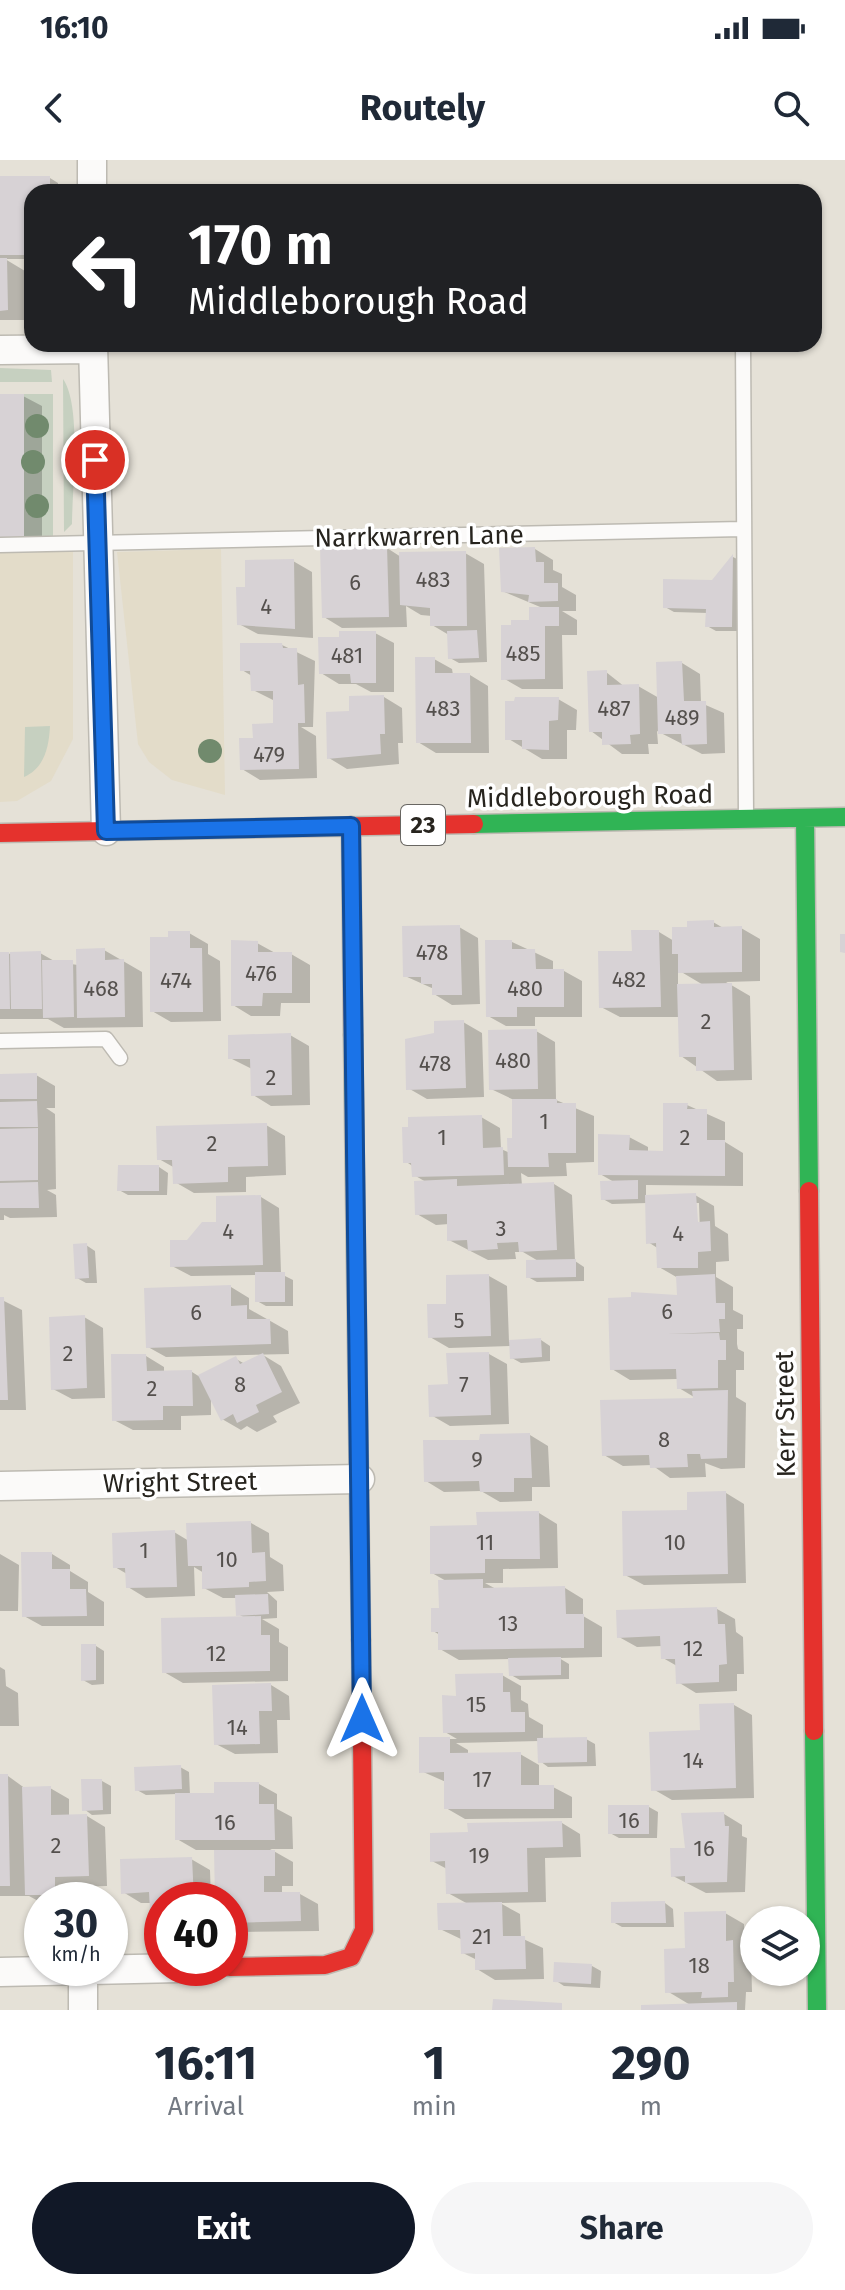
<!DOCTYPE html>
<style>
body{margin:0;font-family:"Fira Sans",sans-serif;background:#f6f6f7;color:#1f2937;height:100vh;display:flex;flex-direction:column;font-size:30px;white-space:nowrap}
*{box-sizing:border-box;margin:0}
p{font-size:26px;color:#747a83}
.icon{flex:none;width:44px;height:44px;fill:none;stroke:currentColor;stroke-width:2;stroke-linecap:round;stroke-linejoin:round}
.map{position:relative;height:1850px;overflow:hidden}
.side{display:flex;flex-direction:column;background:#fff;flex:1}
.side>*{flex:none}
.banner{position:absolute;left:24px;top:24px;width:798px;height:168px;border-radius:24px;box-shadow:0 2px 6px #0004;background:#202124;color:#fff;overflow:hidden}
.buttons{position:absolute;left:740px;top:1746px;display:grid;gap:16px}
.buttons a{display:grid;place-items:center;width:80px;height:80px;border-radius:50%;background:#fff;box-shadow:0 2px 6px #0004;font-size:40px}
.speed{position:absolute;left:24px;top:1722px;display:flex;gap:16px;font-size:40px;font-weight:700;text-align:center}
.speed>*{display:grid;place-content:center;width:104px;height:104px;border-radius:50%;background:#fff;box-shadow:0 2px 6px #0004;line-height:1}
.speed small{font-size:20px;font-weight:400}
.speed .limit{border:12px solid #d22;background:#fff;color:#111}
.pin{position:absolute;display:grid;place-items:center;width:68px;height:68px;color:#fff;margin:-34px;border:4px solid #fff;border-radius:50%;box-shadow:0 2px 8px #0007}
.me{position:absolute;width:88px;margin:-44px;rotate:0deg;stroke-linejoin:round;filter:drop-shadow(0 0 6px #0008)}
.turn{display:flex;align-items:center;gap:28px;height:168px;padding:0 32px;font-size:36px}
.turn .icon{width:104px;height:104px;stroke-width:2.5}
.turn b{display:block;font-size:56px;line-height:68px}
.eta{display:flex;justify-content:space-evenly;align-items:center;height:136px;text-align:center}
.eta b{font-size:48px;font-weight:700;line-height:56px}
.action{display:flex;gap:16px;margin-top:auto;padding:16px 32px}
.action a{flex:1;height:92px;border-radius:48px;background:#111827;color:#fff;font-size:32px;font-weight:700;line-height:92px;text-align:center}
.action a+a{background:#f6f6f7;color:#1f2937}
.status{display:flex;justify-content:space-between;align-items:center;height:56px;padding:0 40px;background:#fff;direction:ltr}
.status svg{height:22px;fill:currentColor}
header{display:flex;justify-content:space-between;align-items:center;height:104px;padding:0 32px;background:#fff;font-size:36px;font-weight:700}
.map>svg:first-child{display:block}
</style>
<div class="status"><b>16:10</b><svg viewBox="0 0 49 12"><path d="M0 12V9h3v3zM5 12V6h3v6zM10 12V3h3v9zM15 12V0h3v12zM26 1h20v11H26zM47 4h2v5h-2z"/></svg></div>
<header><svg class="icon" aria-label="back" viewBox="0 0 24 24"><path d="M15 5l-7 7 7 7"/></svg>Routely<svg class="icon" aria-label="search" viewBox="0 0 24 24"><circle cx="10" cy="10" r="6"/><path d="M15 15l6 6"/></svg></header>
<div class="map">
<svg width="845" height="1850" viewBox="0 0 845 1850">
<rect width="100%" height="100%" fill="#e5e1d7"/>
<path fill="#e3dcc9" d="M221,389L225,635L172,620L149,602L138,584L117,392Z
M73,391V579L51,621L17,641L0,642V392Z"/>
<path fill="#c6d0c0" d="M0,208L51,210L52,222H0Z
M63,219C82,246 72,330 72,364L64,372Z
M24,234H53V377H24Z
M50,566C49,586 45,608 24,617L25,567Z"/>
<path fill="#0003" fill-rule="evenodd" d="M0,18H50L58,23V32H32V99H5L25,111L26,160H0Z
M0,236H23L42,246V387H0Z
M387,388L401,397L465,393L484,404L487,502L459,503L450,498L449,475L432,465V456L421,455L406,446L407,467L342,468L324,457Z
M535,389L553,400V410L562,414V427L576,435V451H562L577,460V475H562L563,529H522L503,518L531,462L545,449L502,431Z
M733,397L741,401L740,471H716L707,466L708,453L674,452L665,447L713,422Z
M293,401L312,412L313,478L258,474L239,464L247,429Z
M375,473L394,483V532H371L356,524H339L321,513L341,479Z
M282,485L315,501L313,567H301L316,576L317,618L260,620L242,609L255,580L281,565L275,541L253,530L252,516L242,510Z
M434,499L452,509L453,515H470L488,526L489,593H436L418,582Z
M682,503L700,514L701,543L724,553L725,593L702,594L657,571L658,584H648L649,594H622L591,571L606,512L625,527L638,526L659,538Z
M384,537L402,548L403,583H398L399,604L347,609L329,598Z
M558,539L577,550L576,570H567V599H542L507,578Z
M713,762L725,769L741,768L760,779V821L726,822L750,836L752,920L717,921L681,896L680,857H620L601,847L634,793L659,772L674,781L689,769ZM678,810L705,826H678Z
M459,767L478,778L480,844L452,845L434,834V829L405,816Z
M189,773L208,784V794L220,801L221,861L171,862L152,851L170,779Z
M512,782L553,801V811H564L582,821V857H535V866H506L488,856Z
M257,783L277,794H291L310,805V843H281L280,856H251L233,845Z
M104,790L142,812L143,867L64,868L48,859H0V794L40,793L56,802L78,805Z
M463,862L482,873L484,937L427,939L408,928L436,875Z
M536,871L555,882L556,940L594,956V1002L566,1003L567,1016L528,1017L521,1013L522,1026L554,1024L572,1035L575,1101L584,1107V1121L537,1122L528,1117L540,1102L523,1092H515L516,1099L488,1100L449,1080V1064L436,1065L417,1054L426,1022L414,1015V1007L405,1001L481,957L500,968L501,989L510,993L514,980V940L491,929Z
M290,875L309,886L310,945L271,946L253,935L252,909L230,898Z
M36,915L55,926V948H46L55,954L56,1029L47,1030L56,1035L57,1057L10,1058L4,1055V1060H0V916Z
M687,945L725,962V982L743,993V1026L646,1025V1037L695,1035L714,1046L715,1066L728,1074L729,1101L716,1102V1117L733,1127V1150L743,1155V1169H737V1184L738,1189L744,1192V1210H736V1237L746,1243L745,1308L721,1309L705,1303L706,1317L670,1318L652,1305L623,1306L604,1295L699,1240L679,1228L678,1219L630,1220L612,1209L679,1137L678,1118L659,1107V1089L648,1082L647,1043L612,1044L603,1039L614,1022L600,1014L629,977L648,987V993H665ZM694,1043H699L700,1072H696Z
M266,965L285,976L286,1015L246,1017V1032L194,1033L175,1022V1008L159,999Z
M159,1007L168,1013L167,1035H128L119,1030Z
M261,1037L279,1048L281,1114L293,1120V1146H266L257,1141V1115L191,1116L172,1106L188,1082Z
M86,1085L95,1091L97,1123H86L77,1118Z
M489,1116L507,1126L509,1182L541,1180L550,1186V1201L521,1203L512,1198L511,1186L449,1188L430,1177L448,1146Z
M231,1127L249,1138V1149L288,1171L289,1194L166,1197L148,1187Z
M0,1139L22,1150L26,1250H0Z
M84,1157L103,1168L105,1238L72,1239L53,1229Z
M489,1194L507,1204L509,1264L450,1266L431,1255Z
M263,1195L281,1206L300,1243L273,1256L277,1262L257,1272L247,1266L241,1270L222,1259L211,1236V1255L181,1256V1270H133L114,1260L146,1196L164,1207V1213L192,1212L200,1217L236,1199L245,1204Z
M530,1275L548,1286L550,1327H532V1341L500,1342L481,1331L444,1332L426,1321L481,1282Z
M726,1333L744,1344L746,1423L644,1425L625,1415L689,1352Z
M539,1353L557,1364L558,1408L503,1409V1423H485L496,1429L565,1428L583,1439V1456L602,1467V1497L559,1498L569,1504V1519L520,1520L511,1515L510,1499L459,1500L440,1489V1475L433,1471L448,1422L432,1413L479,1367Z
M251,1363L269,1373L270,1397L283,1405L284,1431L267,1432L277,1441V1458L262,1459L279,1469V1482L288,1487V1521L183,1523L164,1512L245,1458L238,1454L237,1438H223L204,1428V1413L194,1407L195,1436L146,1438L128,1427L127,1414L115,1407L174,1372L189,1381Z
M0,1394L19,1405L18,1451H0Z
M52,1394L70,1405V1411L88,1422V1432L104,1442V1466H42L24,1456Z
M717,1449L735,1459L736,1472L743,1477L744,1514H737V1531L696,1533L678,1522L677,1506L663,1498L662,1486L637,1487L619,1477Z
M96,1486L104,1491V1524L92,1525L83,1520Z
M0,1507L5,1510L6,1526L18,1533L19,1566H0Z
M502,1515L521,1526V1540L528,1544L529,1557L543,1565V1580L586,1579L595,1584L596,1606L548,1607L540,1601L539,1581L456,1583L468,1590V1595L520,1594L539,1605V1627H553L572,1637V1658L465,1659L446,1648V1622L421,1611V1579H457L445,1572L458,1538Z
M271,1525L289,1536L290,1560H277L278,1593L235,1594L216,1584Z
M734,1545L752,1555L754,1638L672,1640L653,1629L702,1572Z
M180,1607L189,1612L190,1635H216L259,1624L277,1634V1649L292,1657L293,1689H270L293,1702V1726H282V1734H300L318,1744L319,1771L236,1772L230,1769V1740H217L216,1690H196L177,1679V1634L146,1635L137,1630Z
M0,1616H8L26,1629L50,1628L69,1639V1656H87L105,1667L107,1726L72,1727L73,1740H42V1743L29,1736H0Z
M102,1621L111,1626V1654L92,1655L84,1649Z
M649,1647L658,1652L657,1678H619L610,1673Z
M724,1654L742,1665V1676L747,1678L745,1732L706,1733L673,1716L688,1689Z
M562,1663L580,1674L581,1697L545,1698L546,1742L500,1743L520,1754L521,1778L543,1788L544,1819L495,1820L477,1809V1800L463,1793V1780L440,1769L468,1744L448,1733L447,1709L432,1701L470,1674Z
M191,1699L210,1710L211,1740H162V1755L152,1750V1743H141L123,1732Z
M665,1743L673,1749L674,1767H622L613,1762Z
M725,1753L744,1764V1789L751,1793L752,1832H746L745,1850H643L692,1846L667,1831L687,1790Z
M592,1806L601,1811L600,1828L564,1826L555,1820Z"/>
<path fill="#d7d2d5" d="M0,16H50V32H32V95H0Z
M0,98H7L8,150L0,151Z
M0,234H24V377L0,378Z
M387,386L389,457L322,458L320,387Z
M535,387L536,402H544V423H558V441L528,442L529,435L501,432L499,388Z
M466,391L467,466H430V448L400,445L399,392Z
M733,394L732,467H705L706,449L663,448V419L712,420Z
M294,399L295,469L237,465L236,427H245V400Z
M529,447H559V466H545V519L501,520V465H511V460H529Z
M477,470L479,498L448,499L447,471Z
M339,471H376V523H351L350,514H319L318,477H339Z
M240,483H282L283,488H297L298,525L304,524L305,563H298L299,609L240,610L239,578H253L252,564L273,563V531H251L250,511H240Z
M415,497H435V513H470L471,583H416Z
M682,501L684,541H706L707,584L682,585L681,574H658L656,502Z
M607,510V525L639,524L640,574L630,575L631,584L602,585V572H589L587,511Z
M384,535L385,574H380L381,594L327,599L326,552L349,551V536Z
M515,537H559L558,560L549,561V590L522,589V580H505V541H514Z
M714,760V767L742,766V812L678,813V794H672V767H687V761Z
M460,765L462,835H432V824H421V817H403L402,766Z
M631,770H659L661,847L599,848L598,791H632Z
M168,771H190V788H202L203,852H150V777H168Z
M840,774H845V793L840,792Z
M231,780L258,781V792H292V833H263L262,846H231Z
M485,780H512V789H535L536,809H564V847H517V857H486Z
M105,788V800L124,799L125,857L77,858L76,789Z
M41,791L42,849H11L10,792Z
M0,792H9L10,849H0Z
M42,800H73L74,857L43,858Z
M732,823L734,910L696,911V897H679L677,824Z
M464,860L466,928L406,930L405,879L434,873V861Z
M537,869L538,929L489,930L488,870Z
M291,873L292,935L251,936L250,899H228V875Z
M37,913V939H0V914Z
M512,939H557V943H576V993H548L549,1007H508L507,978H512Z
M37,941L38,967H0V942Z
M663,943H688L687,949H707V980H725V1016L598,1015V974L630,975L629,990L663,991Z
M482,955L483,988L503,987L504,1015L412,1017L411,1003H403L402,967H408V957Z
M267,963L268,1006L228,1007V1022L173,1024L172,1000H157L156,966Z
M38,968V1020L0,1021V969Z
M118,1005H159V1031H117Z
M457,1019V1026L554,1022L557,1090L519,1092L518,1082L497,1083L498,1089L468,1091L467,1080L447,1081V1054L415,1055L414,1021Z
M638,1020V1039L601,1040L600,1021Z
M38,1022L39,1048H0V1023Z
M696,1033L698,1062L710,1061L711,1091L698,1092V1108H657L656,1083L646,1084L645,1035Z
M261,1035L263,1105L170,1107V1080H187L202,1062H216V1036Z
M87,1083L89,1118L75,1119L73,1084Z
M576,1099V1117L526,1118V1100Z
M255,1112H285V1142H255Z
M489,1114L491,1176L428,1178L427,1144H446V1115Z
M715,1114L716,1143H725V1159H719L720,1172L667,1174L719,1173L720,1180H726V1200H718V1228L677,1229L676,1209L610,1210L608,1138L631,1137V1132L677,1135L676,1116Z
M231,1125V1146L247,1145V1159H270L271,1184L146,1188L144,1128Z
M0,1137H4L8,1240H0Z
M85,1155L87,1228L51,1230L49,1157Z
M541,1178L542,1197L510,1199L509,1180Z
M489,1192L491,1255L429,1257L428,1225L448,1224L446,1193Z
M263,1193L282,1232L256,1245L259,1252L237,1263L233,1254L221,1261L198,1215L236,1196L240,1204Z
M111,1194H146L147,1211L192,1210L193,1246H163V1260L112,1261Z
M728,1230L727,1298L701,1299L700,1294H687L688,1307L650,1308L649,1295L602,1296L600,1240L693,1238L692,1231Z
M530,1273L532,1318H514V1332H480L479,1321L424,1322L423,1280H479L480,1274Z
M726,1331L728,1414L623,1416L622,1351L687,1350V1332Z
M539,1351L540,1399H485V1413L430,1414V1366L477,1365L476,1352Z
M251,1361L252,1393L265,1392L266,1421L249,1422V1427L202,1429V1406H188L186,1363Z
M175,1370L177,1427L126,1428L125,1408H113L112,1373Z
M21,1392H52V1409H70V1429H86L87,1456L22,1457Z
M483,1419V1428L565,1426L566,1454H584V1488L438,1490V1472H431V1448H439L438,1420Z
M268,1434L269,1454L236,1456L235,1435Z
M717,1447L718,1464H725L727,1504L719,1505V1522L676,1524L675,1499H661L660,1476L617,1478L616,1450Z
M261,1456V1475H270V1511L162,1513L161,1458Z
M81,1484H96V1520L81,1521Z
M561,1497V1515L509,1516L508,1498Z
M503,1513V1532H510L511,1552H525V1572L443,1573L442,1535L456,1536L455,1514Z
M271,1523L272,1551H259L260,1584L214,1585L212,1525Z
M734,1543L736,1628L651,1631L649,1572L700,1570L699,1544Z
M419,1577H450V1593L521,1592V1625H554V1649H444V1612L419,1613Z
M587,1577V1602L538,1603L537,1578Z
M181,1605L182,1629L135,1631L134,1607Z
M0,1614H8L10,1726H0Z
M81,1619H102L103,1650L82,1651Z
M214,1622H259V1644H274L275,1680H175V1633H214Z
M51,1626V1655L87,1654L89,1716L55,1717V1735H25L22,1627Z
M608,1645H649V1674H608Z
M724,1652L725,1666H729L727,1722L685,1723V1716L671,1717L670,1688H685L681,1653Z
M562,1661L563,1687L527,1688L528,1732L446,1734L445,1701L430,1702V1673L468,1672L467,1663Z
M214,1690H275V1716H264V1732H300L301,1761L230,1763V1740H215Z
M192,1697L194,1740H162V1751H150L149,1732L121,1734L120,1699Z
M665,1741L666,1763H611V1742Z
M502,1742L503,1776H525L526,1809L475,1810V1793L461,1794L460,1770H438L437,1743Z
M726,1751V1781L733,1780L734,1822H728V1837L701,1838L702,1832L665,1833L664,1789L685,1788L684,1752Z
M554,1802L592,1804L591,1824L553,1822Z
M493,1839L562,1843V1850H492Z
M737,1842V1850H641V1845Z"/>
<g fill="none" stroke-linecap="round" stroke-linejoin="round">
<defs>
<path id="lane" d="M743,184L746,655
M0,385L742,369
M0,881L106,879L120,898"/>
<path id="street" d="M92,0V32
M93,184L106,671
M0,190L93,189
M0,1326L360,1319
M83,1810V1850
M0,1812L179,1808"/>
<path id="fast" d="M805,658L809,1031
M474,664L845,657
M353,875L361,1480
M814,1571L817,1850"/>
<path id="jam" d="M351,666L353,875
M0,673L474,664
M809,1031L814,1571
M230,1807L325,1805L351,1797L364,1770L361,1480"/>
</defs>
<use href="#lane" stroke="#bdbab2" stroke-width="17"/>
<use href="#street" stroke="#bdbab2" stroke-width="31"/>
<use href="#fast" stroke="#bdbab2" stroke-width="21"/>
<use href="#jam" stroke="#bdbab2" stroke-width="21"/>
<use href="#lane" stroke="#fbfaf9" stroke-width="14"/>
<use href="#street" stroke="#fbfaf9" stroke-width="28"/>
<use href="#fast" stroke="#30b455" stroke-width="18"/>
<use href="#jam" stroke="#e5322d" stroke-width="18"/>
</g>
<g fill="#718a6d">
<circle cx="37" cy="266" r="12"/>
<circle cx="33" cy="302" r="12"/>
<circle cx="37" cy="346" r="12"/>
<circle cx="210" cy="591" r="12"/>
</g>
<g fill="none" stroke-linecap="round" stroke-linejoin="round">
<defs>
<path id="route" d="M95,300L106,671L351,666L362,1559"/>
</defs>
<use href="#route" stroke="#114b97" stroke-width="20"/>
<use href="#route" stroke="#1a73e8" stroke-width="14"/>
</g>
<g text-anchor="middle" stroke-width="7" stroke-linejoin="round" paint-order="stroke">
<g font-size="22" fill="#54504d">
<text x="433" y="427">483</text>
<text x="355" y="430">6</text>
<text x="266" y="454">4</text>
<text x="523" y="501">485</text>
<text x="347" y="503">481</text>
<text x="443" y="556">483</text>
<text x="614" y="556">487</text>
<text x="682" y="565">489</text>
<text x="269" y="602">479</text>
<text x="432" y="800">478</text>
<text x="261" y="821">476</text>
<text x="629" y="827">482</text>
<text x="176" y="828">474</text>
<text x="101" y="836">468</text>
<text x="525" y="836">480</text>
<text x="706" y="869">2</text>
<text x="513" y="908">480</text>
<text x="435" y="911">478</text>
<text x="271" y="925">2</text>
<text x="544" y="969">1</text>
<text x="442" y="985">1</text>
<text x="685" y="985">2</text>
<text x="212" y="991">2</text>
<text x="501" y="1076">3</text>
<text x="228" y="1079">4</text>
<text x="678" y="1081">4</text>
<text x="667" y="1159">6</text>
<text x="196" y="1160">6</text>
<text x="459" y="1168">5</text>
<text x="68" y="1201">2</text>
<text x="240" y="1232">8</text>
<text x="464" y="1232">7</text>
<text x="152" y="1236">2</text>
<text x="664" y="1287">8</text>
<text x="477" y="1307">9</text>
<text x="485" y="1390">11</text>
<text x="675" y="1390">10</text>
<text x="144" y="1398">1</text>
<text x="227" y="1407">10</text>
<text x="508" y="1471">13</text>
<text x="693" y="1496">12</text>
<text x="216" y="1501">12</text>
<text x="476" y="1552">15</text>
<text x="237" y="1575">14</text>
<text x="693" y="1608">14</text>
<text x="482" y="1627">17</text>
<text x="629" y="1668">16</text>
<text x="225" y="1670">16</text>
<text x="56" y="1693">2</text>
<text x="704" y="1696">16</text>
<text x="479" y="1703">19</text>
<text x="482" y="1784">21</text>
<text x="699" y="1813">18</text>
</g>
<rect fill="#fff" stroke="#686662" stroke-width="2" x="401" y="645" width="44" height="40" rx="6"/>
<g font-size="24" font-weight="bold" fill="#27241e">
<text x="423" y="673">23</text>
</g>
<g font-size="26" fill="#27241e" stroke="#fff">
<text transform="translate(419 376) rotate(-1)" y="9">Narrkwarren Lane</text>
<text transform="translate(590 636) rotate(-1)" y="9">Middleborough Road</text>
<text transform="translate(785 1254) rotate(-91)" y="9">Kerr Street</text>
<text transform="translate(180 1322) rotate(-1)" y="9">Wright Street</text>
</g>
</g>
</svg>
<div class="buttons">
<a><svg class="icon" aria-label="layers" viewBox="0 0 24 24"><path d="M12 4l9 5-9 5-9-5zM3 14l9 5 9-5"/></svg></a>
</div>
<div class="speed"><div>30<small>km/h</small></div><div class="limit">40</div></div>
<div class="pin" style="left:95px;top:300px;background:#d93025"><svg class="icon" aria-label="arrive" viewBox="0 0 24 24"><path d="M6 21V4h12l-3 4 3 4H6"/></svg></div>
<svg class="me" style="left:362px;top:1559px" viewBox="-20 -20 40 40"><path d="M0-17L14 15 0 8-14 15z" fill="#1a73e8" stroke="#fff" stroke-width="4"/></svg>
<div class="banner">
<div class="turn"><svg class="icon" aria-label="left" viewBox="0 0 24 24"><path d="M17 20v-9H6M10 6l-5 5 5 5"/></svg><div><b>170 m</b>Middleborough Road</div></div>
</div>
</div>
<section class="side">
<div class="eta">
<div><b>16:11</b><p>Arrival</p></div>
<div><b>1</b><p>min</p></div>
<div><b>290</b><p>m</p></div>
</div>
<div class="action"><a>Exit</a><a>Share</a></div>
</section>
